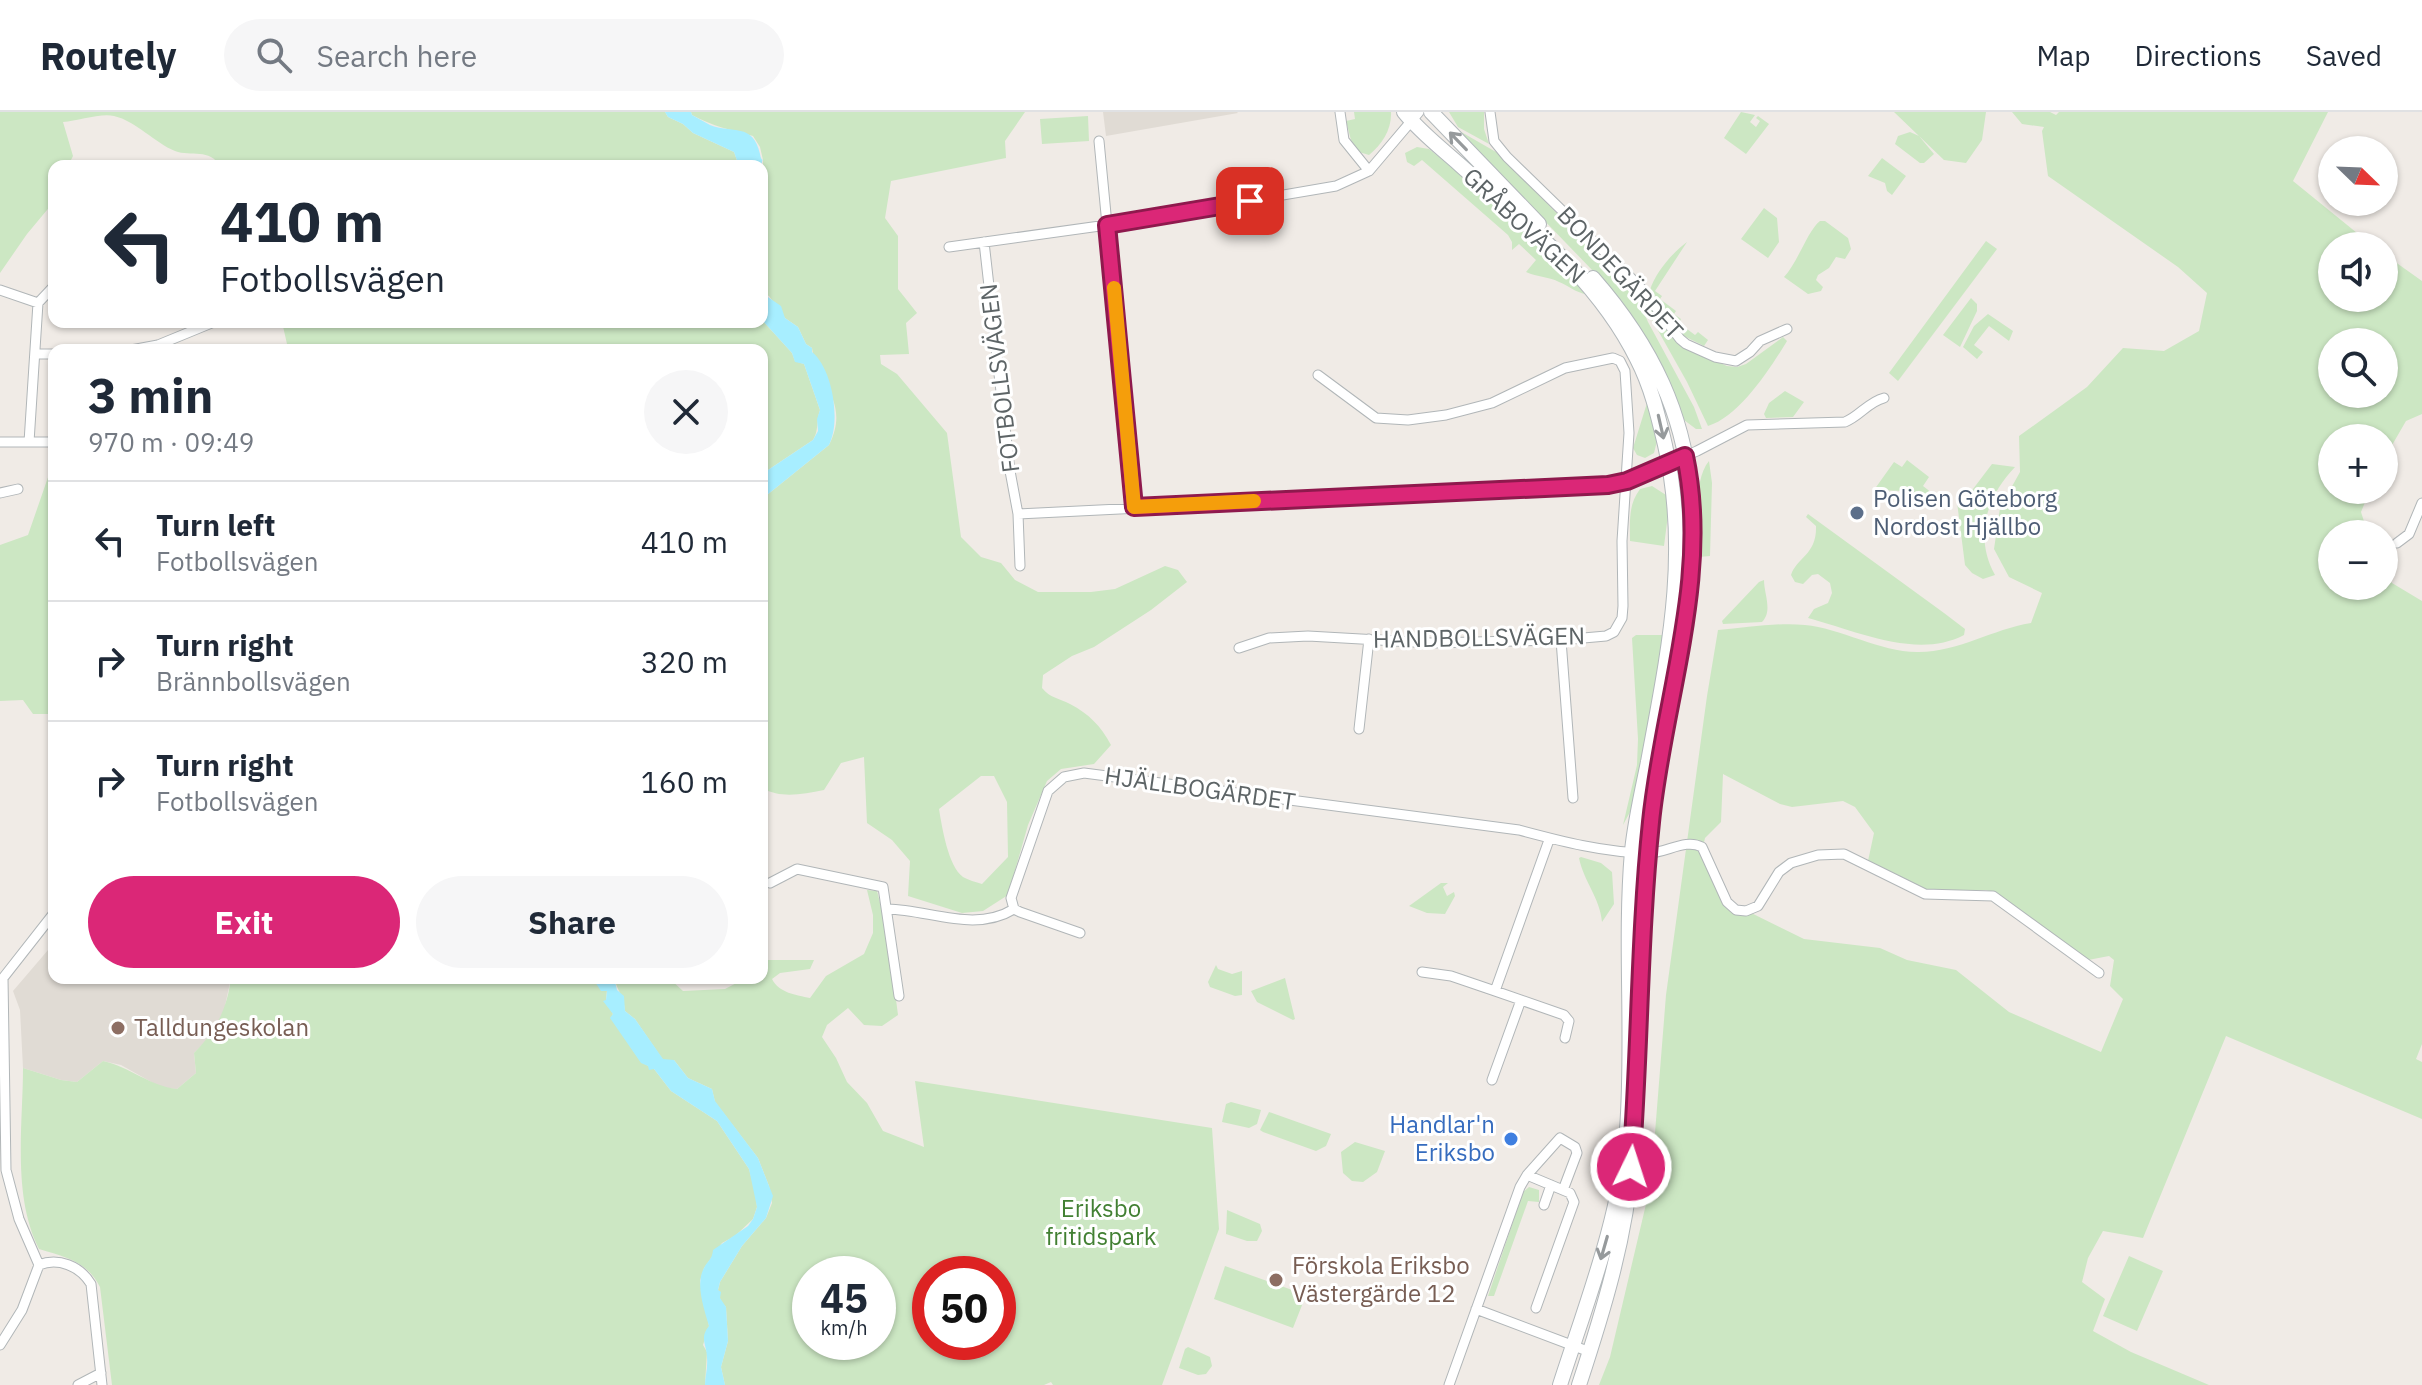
<!DOCTYPE html>
<meta charset="utf-8">
<style>
body{margin:0;font-family:"IBM Plex Sans",sans-serif;background:#f6f6f7;color:#1f2937;height:100vh;display:flex;flex-direction:column;font-size:30px;white-space:nowrap}
*{box-sizing:border-box;margin:0}
p{font-size:26px;color:#747a83}
.icon{flex:none;width:44px;height:44px;fill:none;stroke:currentColor;stroke-width:2;stroke-linecap:round;stroke-linejoin:round}
.map{position:relative;flex:1;overflow:hidden}
.sheet{position:absolute;left:48px;top:232px;width:720px;height:640px;display:flex;flex-direction:column;background:#fff;border-radius:16px;box-shadow:0 2px 6px #0004}
.sheet>*{flex:none}
.guide{position:absolute;left:48px;top:48px;width:720px;height:168px;border-radius:16px;box-shadow:0 2px 6px #0004;background:#fff;color:#1f2937;overflow:hidden}
.needle{width:52px;rotate:113deg}
.fabs{position:absolute;left:2318px;top:24px;display:grid;gap:16px}
.fabs a{display:grid;place-items:center;width:80px;height:80px;border-radius:50%;background:#fff;box-shadow:0 2px 6px #0004;font-size:40px}
.speed{position:absolute;left:792px;top:1144px;display:flex;gap:16px;font-size:40px;font-weight:700;text-align:center}
.speed>*{display:grid;place-content:center;width:104px;height:104px;border-radius:50%;background:#fff;box-shadow:0 2px 6px #0004;line-height:1}
.speed small{font-size:20px;font-weight:400}
.speed .limit{border:12px solid #d22;background:#fff;color:#111}
.pin{position:absolute;display:grid;place-items:center;width:68px;height:68px;color:#fff;margin:-34px;border-radius:16px;box-shadow:0 4px 12px #0006}
.me{position:absolute;width:88px;margin:-44px;rotate:4deg;stroke-linejoin:round;filter:drop-shadow(0 0 6px #0008)}
.turn{display:flex;align-items:center;gap:28px;height:168px;padding:0 40px;font-size:36px}
.turn .icon{width:104px;height:104px;stroke-width:2.5}
.turn b{display:block;font-size:56px;line-height:68px}
.round{display:grid;place-items:center;flex:none;width:84px;height:84px;border-radius:42px;background:#f6f6f7}
.head{display:flex;align-items:center;justify-content:space-between;height:136px;padding:0 40px}
h1{font-size:48px;font-weight:700;line-height:60px}
.button{display:flex;gap:16px;margin-top:auto;padding:16px 40px}
.button a{flex:1;height:92px;border-radius:48px;background:#db2777;color:#fff;font-size:32px;font-weight:700;line-height:92px;text-align:center}
.button a+a{background:#f6f6f7;color:#1f2937}
ul{padding:0;list-style:none}
li{display:flex;align-items:center;gap:24px;height:120px;padding:0 40px;border-top:2px solid #e0e1e3}
li div{flex:1}
li b{display:block;font-size:30px}
li em{font-style:normal}
header{display:flex;align-items:center;gap:48px;box-sizing:border-box;height:112px;padding:0 40px;background:#fff;border-bottom:2px solid #e0e1e3}
header strong{font-size:38px}
nav{display:flex;gap:44px;margin-inline-start:auto;font-size:28px}
.search{width:560px;height:72px;background:#f6f6f7;display:flex;align-items:center;gap:20px;box-sizing:border-box;padding:0 28px;border-radius:44px;color:#747a83;font-size:30px}
.map>svg:first-child{display:block}
</style>
<header>
<strong>Routely</strong>
<div class="search"><svg class="icon" aria-label="search" viewBox="0 0 24 24"><circle cx="10" cy="10" r="6"/><path d="M15 15l6 6"/></svg>Search here</div>
<nav><a>Map</a><a>Directions</a><a>Saved</a></nav>
</header>
<div class="map">
<svg width="2422" height="1273" viewBox="0 0 2422 1273">
<rect width="100%" height="100%" fill="#f0ebe6"/>
<path fill="#e0dbd4" d="M1103,0H1237L1238,1L1106,24Z
M54,831V866H231L223,903L207,928L194,941L196,961L177,977L162,976L121,953L103,949L77,970L61,968L23,956L20,898L13,879Z"/>
<path fill="#cce7c3" fill-rule="evenodd" d="M0,0H665L668,5L683,12L693,21L734,40L739,54H220C210,36 191,45 175,39C155,31 136,9 114,4C100,1 78,9 63,10L73,44L68,54H54V87L52,92L27,122L0,161Z
M691,0H1025L1005,29L1006,46L891,69L885,106L898,124V177L917,201L906,211L909,242L880,243L881,252L897,262L947,321L961,425L981,445L1001,451L1015,468L1038,480H1091L1115,477L1165,454L1178,458L1187,470L1151,498L1094,535L1072,544L1043,563L1042,576C1050,586 1059,586 1070,592C1089,602 1101,614 1111,633L1094,652L1061,657L1047,669L1028,713L1008,783L983,799L962,801L908,784L910,749L892,728L867,711L864,645L841,651L824,678C802,682 782,687 762,676V387L829,333C851,289 817,273 812,236L806,232L798,215L785,206L769,184L762,181L763,48L760,35L753,24C731,18 712,14 692,3ZM981,664H994L1007,690L1008,745L982,772C976,770 968,768 963,765C948,754 942,715 939,697Z
M1354,0H1391C1392,17 1382,33 1369,43L1359,40L1351,28L1346,9L1355,7Z
M1449,0H1484V17L1489,32L1458,15Z
M1741,0L1755,3L1750,10L1756,15L1760,9L1756,6L1758,4L1769,12L1746,42L1724,26Z
M1894,0H1986L1982,28L1966,51L1944,48Z
M2012,0H2050L2056,3L2059,0H2328L2293,69L2373,134H2332V186H2384V142L2422,169V302L2406,309L2384,347V326H2332V378H2370L2361,400L2368,422H2332V474H2384V457L2392,471L2422,489V932L2416,947L2422,950V1007L2226,924L2143,1126L2103,1119L2088,1146L2082,1170L2105,1187L2093,1219L2131,1240L2209,1273H1599L1610,1245L1651,1071L1666,883L1707,584L1718,518C1746,516 1777,510 1805,513C1840,516 1882,541 1919,540C1958,540 1993,517 2031,511L2042,481L2009,465L1994,437L2000,396L2020,360L2019,324L2087,275L2123,236L2164,239L2199,219L2207,181L2178,155L2048,64L2042,19L2044,15L2022,12ZM2332,230H2384V282H2332ZM1723,662L1780,692L1792,695L1843,689L1855,695L1874,721L1868,749L1929,780L1986,778L1998,782L2081,844L2088,848L2109,844L2114,848L2110,874L2123,887L2101,940L2009,900L1956,858L1907,848L1880,836L1804,827L1735,793L1701,744L1705,726L1721,710Z
M1088,4L1089,29L1042,32L1040,7Z
M1456,17L1496,40L1635,180L1648,210L1694,295L1702,317H1696L1684,308L1646,226L1621,188Z
M1910,20L1919,24L1934,42L1924,51H1920L1895,32L1898,24Z
M1417,35L1429,37L1458,60L1548,141L1585,182C1575,180 1569,174 1559,170C1550,165 1537,165 1526,160L1536,148L1519,132L1512,138V130L1508,123L1422,48L1414,54L1407,50L1405,41Z
M1882,46L1906,64L1892,83L1887,79L1885,71L1868,64Z
M1764,96L1777,106L1779,130L1768,146L1741,127Z
M1820,109H1825L1848,126L1851,137L1845,147L1836,145L1829,156L1818,163L1816,168L1823,175L1821,179L1808,182L1784,165C1798,150 1808,118 1820,109Z
M1986,129L1997,137L1898,269L1889,261Z
M1687,130L1655,179L1662,184L1660,187L1676,199L1674,202L1681,207L1679,211L1695,223L1698,220L1708,228L1704,234L1684,224L1650,178C1655,161 1673,140 1687,130Z
M1971,186L1977,192V199L1960,235L1943,223Z
M1644,188L1681,234L1727,254L1737,255L1746,252L1783,225L1787,229C1770,257 1739,305 1708,314L1687,270L1642,190Z
M1988,202L2013,219L2009,229L1989,214L1974,233L1983,240L1977,247L1963,235L1974,214Z
M762,208L792,241L795,249L804,252L820,298C816,309 819,318 813,328L762,362V238H283L287,232L282,210H762Z
M1785,279L1804,290L1793,305L1766,306L1764,302L1769,291Z
M1647,291L1657,329L1654,341L1645,346L1637,343L1633,336Z
M54,348V600L50,602H33L23,588L0,589V433L28,423Z
M1907,348L1929,365L1923,374L1932,381L1923,393L1904,379L1874,378L1894,350L1902,355Z
M1709,349L1712,371L1710,444L1699,445C1699,419 1692,369 1709,349Z
M1992,352L2015,355C1986,385 1974,425 1995,463L1983,467L1972,461L1965,453L1957,390L1966,391L1973,377Z
M1652,374L1666,383L1669,395L1664,434L1630,429C1630,410 1628,393 1640,377Z
M1808,402L1944,501L1965,517L1964,523C1917,548 1854,518 1808,506L1814,497L1828,491L1832,481L1830,471L1818,462L1812,463L1803,472L1795,470L1791,463C1797,445 1817,443 1816,414L1806,405Z
M1764,468C1764,482 1773,499 1762,510L1723,512L1722,509L1759,470Z
M1636,523H1664L1633,701L1630,700L1623,713L1637,653L1638,627L1632,526Z
M1581,745L1601,751L1612,760L1614,792L1602,810C1600,786 1584,770 1579,746Z
M1441,771H1448L1443,775L1447,784L1454,780L1455,784L1445,802L1427,801L1409,794Z
M867,778L877,779L887,818L898,903L882,914L864,913L848,896L827,913L822,925L836,946L847,970L867,991L883,1019L924,1035L915,969L1212,1016L1219,1117L1162,1273H1053L1051,1270L1044,1273H725L721,1255L728,1229L726,1195L721,1190L718,1178L720,1170L742,1134L766,1106L772,1091L769,1074L758,1046L715,990L712,977L688,966L674,948H663L635,907L625,899C624,885 618,880 614,866H669L683,879L725,877L746,866H762V848H814L810,857L780,861L772,867C779,881 796,883 810,886L826,864L864,842L873,821V803ZM810,1162H878V1230H810ZM930,1162H998V1230H930Z
M1216,853L1218,857L1232,862L1242,859V883L1235,884L1210,875L1208,870Z
M231,866H595V870L607,878L606,888L613,902L611,906L641,950L654,957L671,979L717,1009L749,1057L755,1079L757,1095L753,1107L735,1124L722,1131L704,1156L700,1169L709,1214L703,1233L707,1240L705,1273H112L100,1175C87,1149 65,1145 39,1137C12,1084 23,1013 23,956L61,968L77,970L103,949C130,955 150,974 177,977L196,961L194,941C216,919 227,897 231,866Z
M1285,866L1295,907L1293,908L1257,890L1251,879Z
M1231,990L1261,998L1257,1012L1249,1016L1222,1010L1226,992Z
M1269,1000L1331,1022L1326,1034L1316,1039L1263,1020L1260,1018Z
M1355,1030L1385,1039L1377,1060L1363,1070L1352,1069L1343,1061L1341,1040Z
M1529,1075L1539,1078V1090L1528,1089L1494,1184H1488L1523,1080Z
M1227,1098L1260,1112L1262,1119L1257,1129H1247L1226,1122Z
M2129,1144L2163,1159L2137,1219L2103,1204Z
M1225,1154L1306,1183L1293,1216L1214,1187Z
M1188,1235L1210,1245L1212,1254L1206,1262L1198,1263L1179,1256L1185,1237Z"/>
<path fill="#a7eeff" d="M665,0H691L692,3C698,6 704,10 710,13C732,22 753,10 760,42C762,53 764,42 761,54H739L734,40L693,21L683,12L668,5Z
M762,181L781,194L785,206L798,215L806,232L812,236V240C833,257 841,310 829,333L762,387V362L813,328L818,319L817,307L820,298L804,252L795,250L792,241L762,208Z
M595,866H614L617,878L624,884L625,899L635,907L663,947L674,948L688,966L712,977L715,989L758,1046L773,1084L766,1106L742,1134L720,1170L718,1178L721,1180L720,1186L726,1195L728,1229L721,1255L725,1273H705C705,1264 708,1256 707,1246C707,1233 699,1226 709,1214C704,1197 695,1172 704,1156C708,1148 712,1148 713,1138L748,1114L753,1107L757,1095L749,1057L717,1009L671,979L654,957L649,958L648,954L641,951L610,906L613,902L603,889L606,888L607,879H601L595,870Z"/>
<g fill="none" stroke-linecap="round" stroke-linejoin="round">
<defs>
<path id="minor" d="M1340,0L1344,28L1369,59
M1490,0L1494,29L1507,45L1619,154L1641,176L1680,227L1686,232L1715,245L1736,249L1750,240L1760,229L1787,217
M1099,29L1134,395
M984,130L1010,359L1018,402L1020,454
M949,135L1107,113L1336,74L1369,59L1419,0
M0,178L38,191
M131,238L158,233L214,210
M36,242H54
M0,330H54
M29,330L38,191L54,174
M0,381L18,377
M1018,402L1608,373L1627,369L1697,339L1747,313L1845,310C1860,304 1868,290 1884,286
M2397,431L2409,422L2422,391
M1561,528L1573,686
M1239,536L1269,526L1308,524L1431,531L1561,528L1606,524L1614,520L1622,506L1623,494L1622,429L1629,321L1625,259L1620,249L1613,246L1565,256L1492,291L1446,303L1408,308L1376,306L1318,263
M1359,617L1369,527
M1549,728L1495,879L1564,903L1569,909L1565,926
M770,771L797,757L883,775L899,884
M888,797C930,798 975,821 1014,797
M1080,821L1020,800L1014,797L1011,786L1048,679L1064,665L1084,661L1519,718C1560,729 1606,741 1648,741C1667,741 1685,726 1702,735L1727,790L1736,798L1746,799L1758,794L1779,760L1791,751L1818,743L1844,742L1925,782L1993,784L2099,861
M1422,860L1451,864L1495,879
M3,866L6,1058L19,1107L39,1153
M3,866L54,801
M1492,968L1521,888
M1527,1063L1570,1081L1574,1090L1536,1196
M1544,1093L1551,1073
M39,1153C58,1145 80,1154 91,1172L102,1273
M1476,1197L1590,1240
M0,1233L22,1198L39,1153
M78,1273L101,1261
M1449,1273L1520,1075L1527,1063L1560,1026L1575,1035L1577,1041L1563,1078"/>
<path id="secondary" d="M1404,0C1420,20 1441,36 1460,53C1525,111 1597,166 1637,247C1651,274 1658,303 1665,333C1690,443 1668,541 1648,650C1642,679 1635,709 1632,739C1624,832 1634,925 1627,1017C1620,1106 1587,1189 1560,1273
M1431,0L1539,112
M1593,166C1747,342 1682,486 1654,689C1642,770 1642,854 1638,936
M1579,1273C1603,1200 1626,1126 1632,1049"/>
</defs>
<use href="#minor" stroke="#b1b6b8" stroke-width="11"/>
<use href="#secondary" stroke="#b2b8bb" stroke-width="16"/>
<use href="#minor" stroke="#fff" stroke-width="9"/>
<use href="#secondary" stroke="#fff" stroke-width="14"/>
</g>
<defs><path id="oneway-shaft" d="M-6 0H5M1.5-3L5.5 0L1.5 3" fill="none" stroke-width="1.6" stroke-linecap="round" stroke-linejoin="round" transform="scale(2)"/></defs>
<g stroke="#969a9c">
<use href="#oneway-shaft" transform="translate(1458 29) rotate(-134)"/>
<use href="#oneway-shaft" transform="translate(1661 315) rotate(77)"/>
<use href="#oneway-shaft" transform="translate(1604 1136) rotate(106)"/>
</g>
<g fill="none" stroke-linecap="round" stroke-linejoin="round">
<defs>
<path id="route" d="M1250,89L1107,113L1134,395L1608,373L1627,369L1685,344C1711,466 1663,589 1651,710C1639,824 1640,940 1631,1055"/>
</defs>
<use href="#route" stroke="#8e194d" stroke-width="20"/>
<use href="#route" stroke="#db2777" stroke-width="14"/>
<path stroke="#f59e0b" stroke-width="14" d="M1114,176L1134,395L1254,389"/>
</g>
<circle fill="#5c6f8a" stroke="#fff" stroke-width="3" cx="1857" cy="401" r="8"/>
<g fill="#8d6e63" stroke="#fff" stroke-width="3">
<circle cx="118" cy="916" r="8"/>
<circle cx="1276" cy="1168" r="8"/>
</g>
<circle fill="#3f7fe0" stroke="#fff" stroke-width="3" cx="1511" cy="1027" r="8"/>
<g text-anchor="middle" stroke-width="6" stroke-linejoin="round" paint-order="stroke">
<g font-size="24" fill="#5d6466" stroke="#fff">
<text transform="translate(1524 114) rotate(43)" y="8">GRÅBOVÄGEN</text>
<text transform="translate(1620 161) rotate(47)" y="8">BONDEGÄRDET</text>
<text transform="translate(1000 266) rotate(-97)" y="8">FOTBOLLSVÄGEN</text>
<text transform="translate(1479 526) rotate(-1)" y="8">HANDBOLLSVÄGEN</text>
<text transform="translate(1200 677) rotate(8)" y="8">HJÄLLBOGÄRDET</text>
</g>
<g font-size="24" fill="#4e5e75" stroke="#fff" text-anchor="start">
<text x="1873" y="395">Polisen Göteborg<tspan x="1873" dy="28">Nordost Hjällbo</tspan></text>
</g>
<g font-size="24" fill="#785e54" stroke="#fff" text-anchor="start">
<text x="134" y="924">Talldungeskolan</text>
<text x="1292" y="1162">Förskola Eriksbo<tspan x="1292" dy="28">Västergärde 12</tspan></text>
</g>
<g font-size="24" fill="#366cbe" stroke="#fff" text-anchor="end">
<text x="1495" y="1021">Handlar'n<tspan x="1495" dy="28">Eriksbo</tspan></text>
</g>
<g font-size="24" fill="#428033" stroke="#fff">
<text x="1101" y="1105">Eriksbo<tspan x="1101" dy="28">fritidspark</tspan></text>
</g>
</g>
</svg>
<div class="fabs">
<a><svg class="needle" viewBox="-14 -14 28 28"><path d="M0-13l5 13h-10z" fill="#e53935"/><path d="M0 13l5-13h-10z" fill="#747a83"/></svg></a>
<a><svg class="icon" aria-label="sound" viewBox="0 0 24 24"><path d="M4 9h4l5-4v14l-5-4H4zM17 9q2 3 0 6"/></svg></a>
<a><svg class="icon" aria-label="search" viewBox="0 0 24 24"><circle cx="10" cy="10" r="6"/><path d="M15 15l6 6"/></svg></a>
<a>+</a>
<a>−</a>
</div>
<div class="speed"><div>45<small>km/h</small></div><div class="limit">50</div></div>
<div class="pin" style="left:1250px;top:89px;background:#d93025"><svg class="icon" aria-label="arrive" viewBox="0 0 24 24"><path d="M6 21V4h12l-3 4 3 4H6"/></svg></div>
<svg class="me" style="left:1631px;top:1055px" viewBox="-20 -20 40 40"><circle r="17" fill="#db2777" stroke="#fff" stroke-width="3"/><path d="M0-11L8 9 0 5-8 9z" fill="#fff"/></svg>
<div class="guide">
<div class="turn"><svg class="icon" aria-label="left" viewBox="0 0 24 24"><path d="M17 20v-9H6M10 6l-5 5 5 5"/></svg><div><b>410 m</b>Fotbollsvägen</div></div>
</div>
<section class="sheet">
<div class="head"><div><h1>3 min</h1><p>970 m · 09:49</p></div><a class="round"><svg class="icon" aria-label="close" viewBox="0 0 24 24"><path d="M6 6l12 12M18 6L6 18"/></svg></a></div>
<ul>
<li><svg class="icon" aria-label="left" viewBox="0 0 24 24"><path d="M17 20v-9H6M10 6l-5 5 5 5"/></svg><div><b>Turn left</b><p>Fotbollsvägen</p></div><em>410 m</em></li>
<li><svg class="icon" aria-label="right" viewBox="0 0 24 24"><path d="M7 20v-9h11M14 6l5 5-5 5"/></svg><div><b>Turn right</b><p>Brännbollsvägen</p></div><em>320 m</em></li>
<li><svg class="icon" aria-label="right" viewBox="0 0 24 24"><path d="M7 20v-9h11M14 6l5 5-5 5"/></svg><div><b>Turn right</b><p>Fotbollsvägen</p></div><em>160 m</em></li>
</ul>
<div class="button"><a>Exit</a><a>Share</a></div>
</section>
</div>
